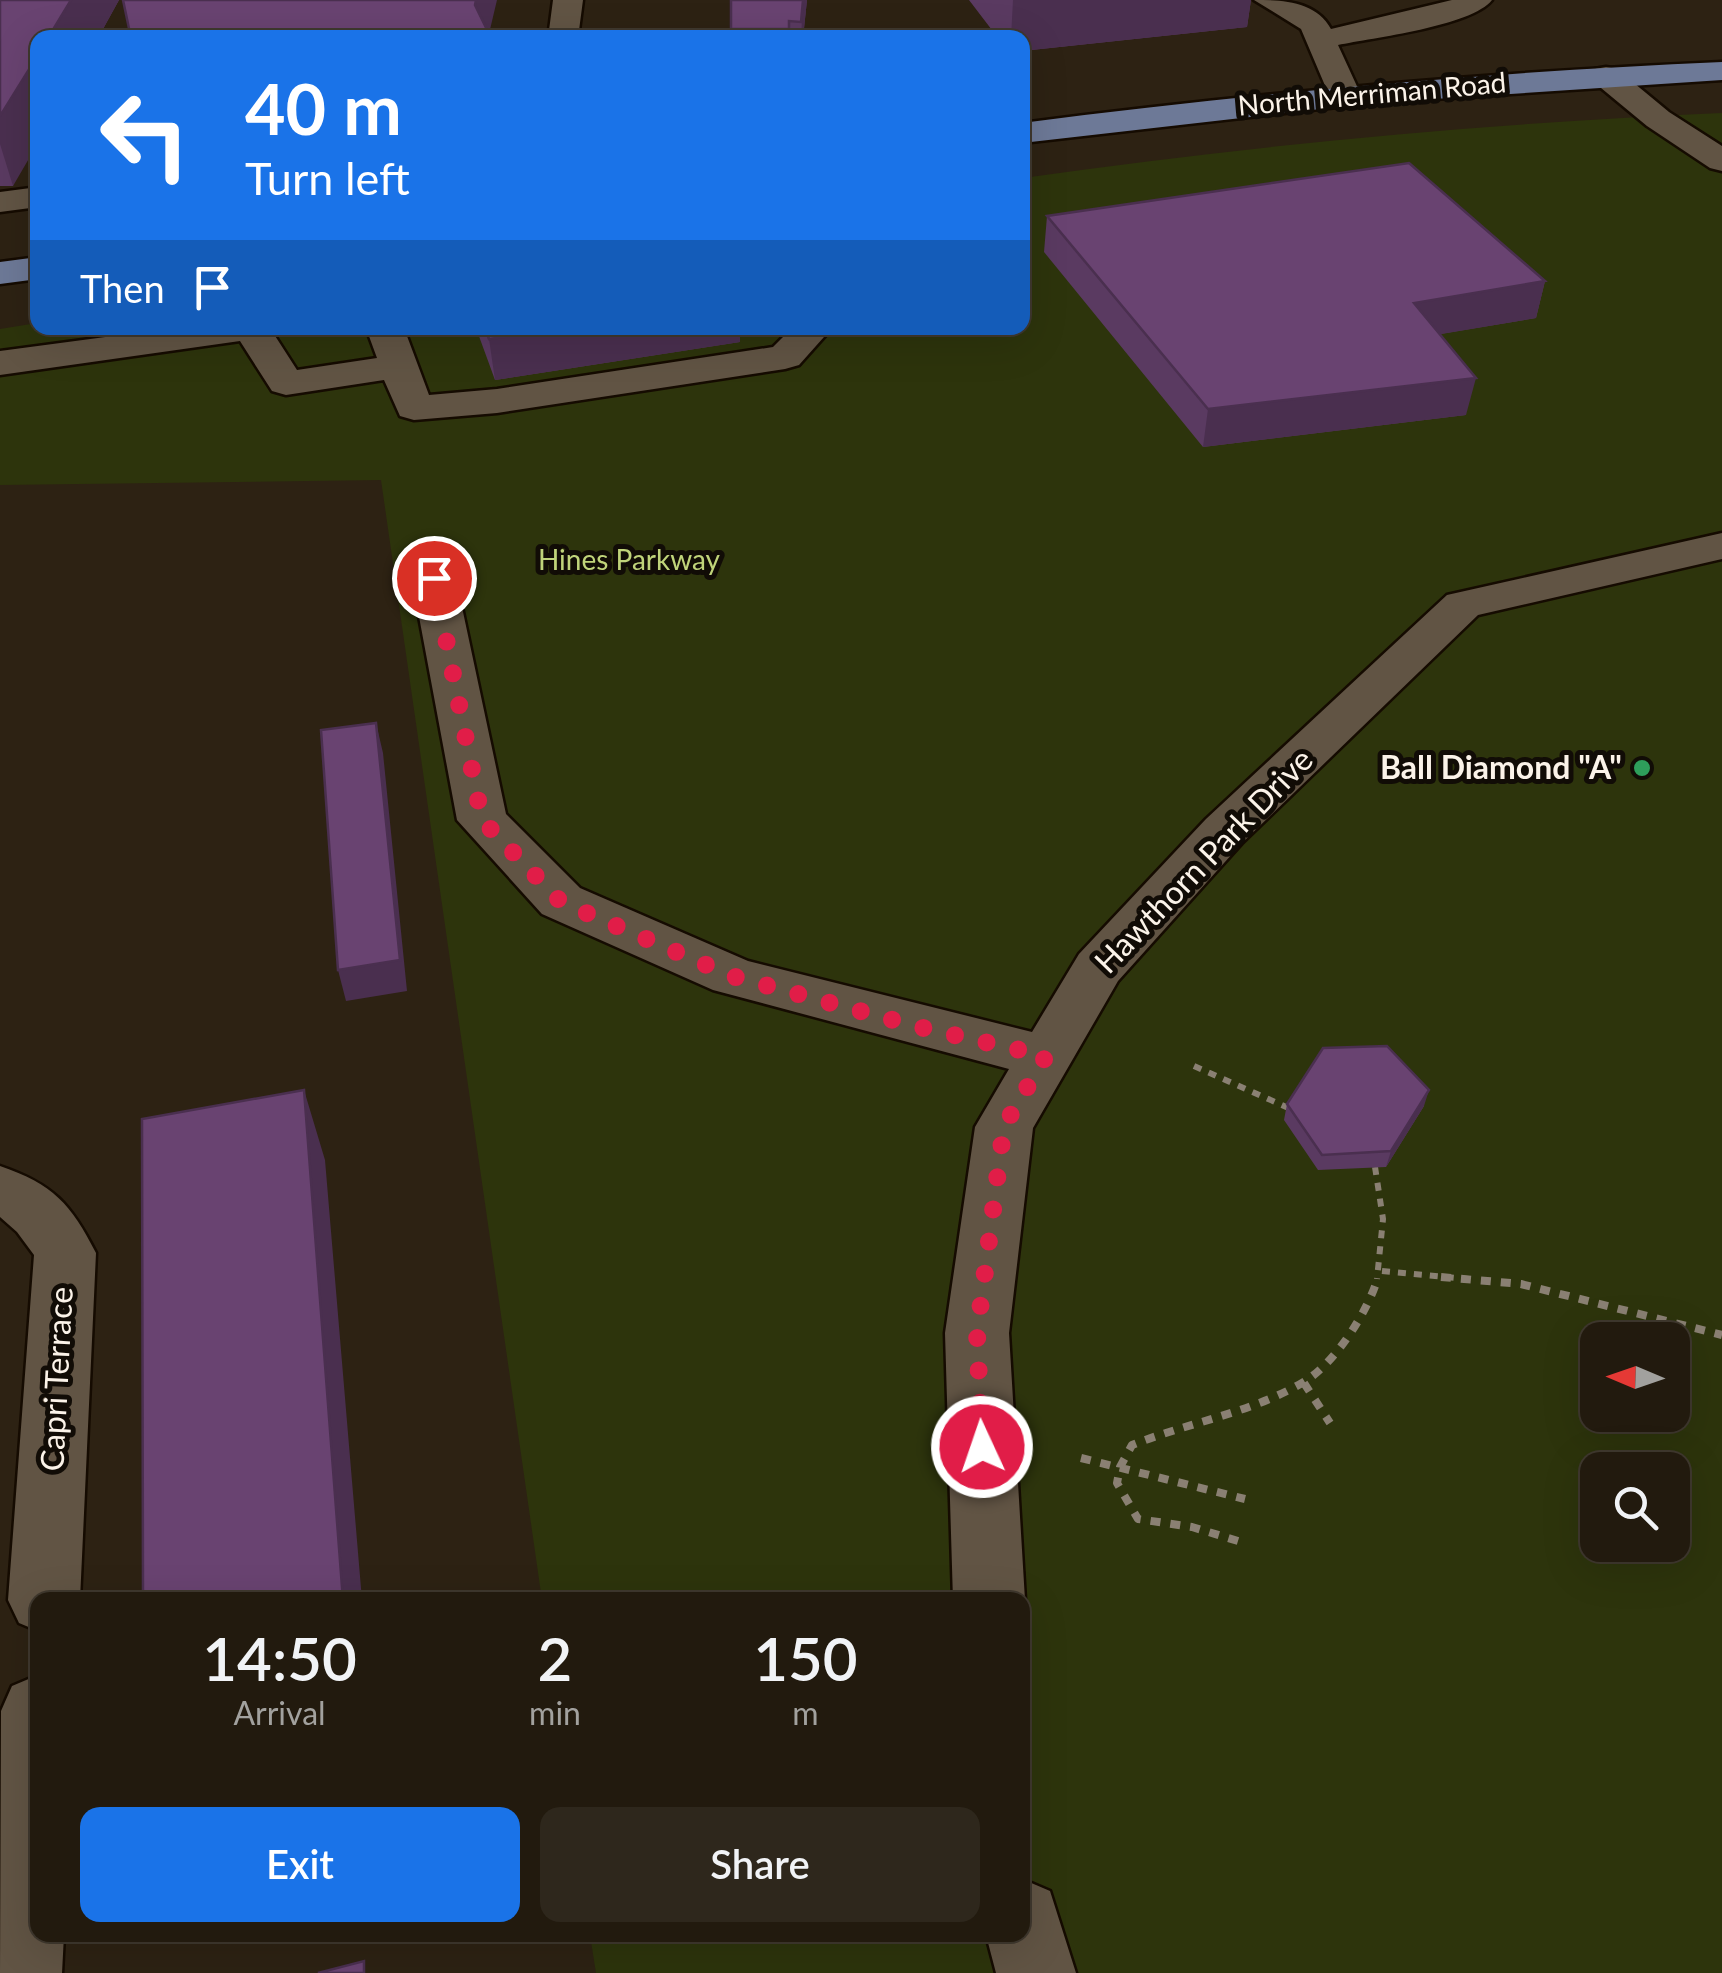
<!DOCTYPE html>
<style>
body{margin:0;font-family:Lato,sans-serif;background:#2e271c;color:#f1f3f6;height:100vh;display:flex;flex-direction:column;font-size:38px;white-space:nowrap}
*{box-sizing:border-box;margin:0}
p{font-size:32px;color:#a2a19e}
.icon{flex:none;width:55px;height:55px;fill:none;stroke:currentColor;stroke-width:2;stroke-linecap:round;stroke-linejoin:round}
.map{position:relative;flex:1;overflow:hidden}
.panel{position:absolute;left:30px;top:1592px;width:1000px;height:350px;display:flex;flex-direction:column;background:#221a0e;border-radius:20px;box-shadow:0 10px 40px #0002,0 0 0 2px #3f382e}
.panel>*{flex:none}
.top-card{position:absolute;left:30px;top:30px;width:1000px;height:305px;border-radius:20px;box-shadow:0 10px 40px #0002,0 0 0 2px #3f382e;background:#1a73e8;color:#fff;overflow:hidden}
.needle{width:65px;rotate:272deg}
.tools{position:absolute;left:1580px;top:1322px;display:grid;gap:20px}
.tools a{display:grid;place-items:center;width:110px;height:110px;border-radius:20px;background:#221a0e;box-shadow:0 10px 40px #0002,0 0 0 2px #3f382e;font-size:50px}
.pin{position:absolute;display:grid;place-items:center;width:85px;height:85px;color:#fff;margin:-42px;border:5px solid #fff;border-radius:50%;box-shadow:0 2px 10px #0007}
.me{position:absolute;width:110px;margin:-55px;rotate:357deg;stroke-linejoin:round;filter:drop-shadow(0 0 8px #0008)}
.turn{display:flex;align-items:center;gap:35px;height:210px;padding:0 50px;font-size:45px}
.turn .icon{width:130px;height:130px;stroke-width:2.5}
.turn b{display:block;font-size:70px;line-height:85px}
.then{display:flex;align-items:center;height:95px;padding:0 50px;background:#0003;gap:20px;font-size:38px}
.eta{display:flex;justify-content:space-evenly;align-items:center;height:170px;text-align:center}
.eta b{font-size:60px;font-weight:600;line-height:70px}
.button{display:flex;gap:20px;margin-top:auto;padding:20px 50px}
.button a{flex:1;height:115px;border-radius:20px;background:#1a73e8;color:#fff;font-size:40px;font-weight:600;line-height:115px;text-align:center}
.button a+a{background:#2e271c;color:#f1f3f6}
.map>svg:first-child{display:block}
</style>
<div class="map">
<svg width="1722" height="1973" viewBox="0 0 1722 1973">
<rect width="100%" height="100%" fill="#2d2213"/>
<path fill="#2d340c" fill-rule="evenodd" d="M1722,113V1973H596L590,1935H1022V1600H542L381,480L0,485V329L37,323L38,328H1022L1023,178C1255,145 1488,123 1722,113ZM1598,1340H1672V1415H1598ZM1598,1470H1672V1545H1598Z"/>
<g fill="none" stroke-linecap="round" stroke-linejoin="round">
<defs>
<path id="minor" d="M553,0H583L578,38H548Z
M1254,0C1282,0 1316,1 1331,29L1452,0H1492C1472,26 1372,38 1338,45L1361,95L1356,102H1334L1329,95L1301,29Z
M1606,67L1617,69L1669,112L1722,146V171L1710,168L1647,126L1595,83L1590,76L1595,69Z
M38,187V207L0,212V192Z
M173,328H270L297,370L377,358L366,328H404L429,395L497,389L773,347L792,328H832L799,365L785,369L497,413L414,420L400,416L384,380L286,395L272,391L240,341L0,375V351Z
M1722,533V559L1478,615L1242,843L1118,981L1033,1128L1009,1333L1025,1600L1022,1605V1600H953L945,1333L975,1127L1009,1069L713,990L542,914L457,820L412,579L418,570L434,566L450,570L456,579L506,814L580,888L748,961L1032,1032L1079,954L1206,819L1447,595Z
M0,1166C53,1184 71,1204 96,1253L80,1600H38V1631L19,1623L8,1600L34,1255L17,1232L0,1217Z
M38,1675V1935H64L62,1973H0L1,1711L12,1686Z
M1022,1879L1050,1891L1076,1973H996L986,1935H1022Z"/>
<path id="major" d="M1722,62V80L1372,103L1022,143V123C1255,93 1488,72 1722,62Z
M38,257V279L0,284V262Z"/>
</defs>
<use href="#minor" stroke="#150b01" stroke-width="5"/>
<use href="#major" stroke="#150b01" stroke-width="5"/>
<path stroke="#8a8073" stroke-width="6" stroke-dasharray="8 8" stroke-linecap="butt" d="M1194,1066L1291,1109
M1375,1167L1383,1219L1377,1279
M1382,1271L1468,1279"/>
<path stroke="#8a8073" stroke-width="8" stroke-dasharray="10 10" stroke-linecap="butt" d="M1441,1277L1521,1284L1722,1335
M1304,1383L1330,1423
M1081,1458L1245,1499
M1238,1541L1192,1527L1138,1519L1117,1483L1120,1467L1132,1445C1187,1423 1250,1413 1302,1383C1334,1365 1368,1312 1378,1277"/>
<use href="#minor" fill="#615444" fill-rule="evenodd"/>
<use href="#major" fill="#6d7997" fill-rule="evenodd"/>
</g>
<path fill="#5a3a61" d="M0,0H119L98,38H38L13,186H0Z
M731,0H807L803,38H731Z
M969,0H1251L1247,27L1022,51V38H998Z
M1047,216L1545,281L1536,318L1440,334L1466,415L1203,447L1044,252Z
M476,328H739L740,342L495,380Z
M1287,1104L1424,1106L1386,1167L1318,1170L1284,1120Z"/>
<path fill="#4a2f4f" d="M71,0H119L98,38H48Z
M476,0H497L488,38L475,5Z
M803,0H807L803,38H801Z
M1013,0H1251L1247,27L1022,51V38H1011Z
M38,55V143L13,186L0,144V116Z
M1545,281L1536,318L1406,340L1414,303Z
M566,328H739L740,342L495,380L489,339Z
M1476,378L1466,415L1203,447L1208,409Z
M376,723L383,753L407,991L346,1001L338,970Z
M304,1090L325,1160L362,1600H343Z
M1429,1090L1424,1106L1386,1167L1391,1151Z"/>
<path fill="#694371" stroke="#4a2f4f" stroke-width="2.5" d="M0,0H71L48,38H38V55L0,116Z
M123,0H476L475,5L491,38H131Z
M731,0H803L801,22L789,21V29H731Z
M1409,163L1545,281L1414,303L1476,378L1208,409L1047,216Z
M485,328H566L489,339Z
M376,723L400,960L338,970L321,730Z
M1387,1046L1429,1090L1391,1151L1322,1155L1287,1104L1323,1048Z
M304,1090L343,1600H143L142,1119Z
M364,1961V1973H318Z"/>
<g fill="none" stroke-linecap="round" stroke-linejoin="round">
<path stroke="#e11d48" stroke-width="18" stroke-dasharray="0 32.4" d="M434,578L482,820L561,902L732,976L915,1026L1046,1056L1004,1126L977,1333L982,1447"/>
</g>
<circle fill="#2e9e5b" stroke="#110c06" stroke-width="4" cx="1642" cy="768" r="10"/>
<g text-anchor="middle" stroke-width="10" stroke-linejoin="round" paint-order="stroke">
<g font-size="28" fill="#fbf3e9" stroke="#110c06">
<text transform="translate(1372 94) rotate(-5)" y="10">North Merriman Road</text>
</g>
<g font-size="28" fill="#c0d47a" stroke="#110c06">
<text x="629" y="570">Hines Parkway</text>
</g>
<g font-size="32" font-weight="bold" fill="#fbf3e9" stroke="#110c06" text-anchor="end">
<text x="1622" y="779">Ball Diamond "A"</text>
</g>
<g font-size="32" fill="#fbf3e9" stroke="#110c06">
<text transform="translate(1204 861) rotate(-46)" y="11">Hawthorn Park Drive</text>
<text transform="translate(57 1379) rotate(-87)" y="11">Capri Terrace</text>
</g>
</g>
</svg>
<div class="tools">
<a><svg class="needle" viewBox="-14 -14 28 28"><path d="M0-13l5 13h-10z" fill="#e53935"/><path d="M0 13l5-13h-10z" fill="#a2a19e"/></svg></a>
<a><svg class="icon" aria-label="search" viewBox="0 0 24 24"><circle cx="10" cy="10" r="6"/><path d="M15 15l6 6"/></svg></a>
</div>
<div class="pin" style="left:434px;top:578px;background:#d93025"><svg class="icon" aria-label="arrive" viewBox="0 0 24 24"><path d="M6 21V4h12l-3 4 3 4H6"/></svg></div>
<svg class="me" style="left:982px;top:1447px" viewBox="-20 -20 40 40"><circle r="17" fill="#e11d48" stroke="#fff" stroke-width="3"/><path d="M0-11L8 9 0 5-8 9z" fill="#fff"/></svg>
<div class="top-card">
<div class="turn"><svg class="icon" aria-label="left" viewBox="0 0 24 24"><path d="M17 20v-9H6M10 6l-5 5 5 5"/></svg><div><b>40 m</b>Turn left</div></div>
<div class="then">Then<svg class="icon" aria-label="arrive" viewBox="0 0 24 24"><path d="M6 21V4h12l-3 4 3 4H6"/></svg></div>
</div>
<section class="panel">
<div class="eta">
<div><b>14:50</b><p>Arrival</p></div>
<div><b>2</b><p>min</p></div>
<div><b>150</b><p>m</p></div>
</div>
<div class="button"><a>Exit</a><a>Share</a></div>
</section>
</div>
